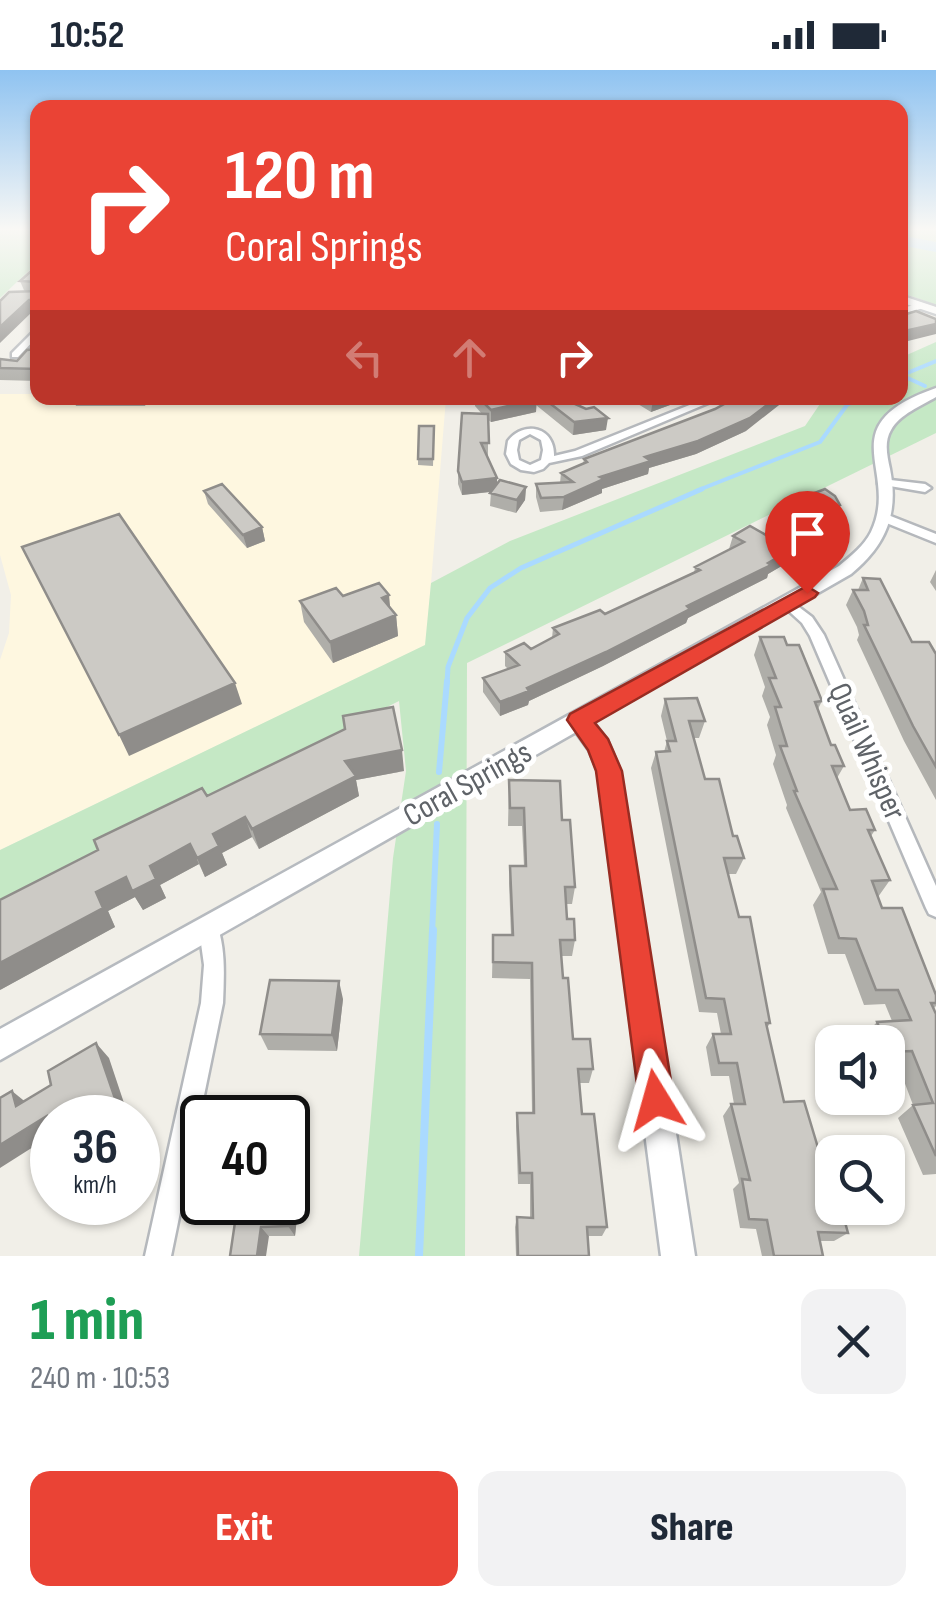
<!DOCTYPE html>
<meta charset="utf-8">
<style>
body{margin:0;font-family:"Sofia Sans Condensed",sans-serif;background:#f2f2f3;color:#1f2937;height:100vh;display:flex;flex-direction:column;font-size:38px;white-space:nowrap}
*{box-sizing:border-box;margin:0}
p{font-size:32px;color:#747a83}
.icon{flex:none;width:55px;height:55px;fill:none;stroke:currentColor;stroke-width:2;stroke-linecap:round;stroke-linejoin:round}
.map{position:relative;height:1186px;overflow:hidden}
.drawer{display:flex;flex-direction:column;background:#fff;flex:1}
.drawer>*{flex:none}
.guide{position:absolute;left:30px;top:30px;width:878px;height:305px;border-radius:20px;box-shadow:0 2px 8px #0004;background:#ea4335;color:#fff;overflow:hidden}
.fabs{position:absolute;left:815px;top:955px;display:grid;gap:20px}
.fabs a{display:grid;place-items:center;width:90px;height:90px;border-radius:20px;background:#fff;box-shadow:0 2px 8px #0004;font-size:50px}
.speed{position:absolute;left:30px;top:1025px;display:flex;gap:20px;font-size:50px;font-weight:700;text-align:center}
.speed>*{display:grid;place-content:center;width:130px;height:130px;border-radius:50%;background:#fff;box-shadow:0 2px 8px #0004;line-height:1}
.speed small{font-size:25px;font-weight:400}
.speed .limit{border:5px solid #111;border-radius:15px;background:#fff;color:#111}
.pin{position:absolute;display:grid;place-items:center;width:85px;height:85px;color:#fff;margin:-102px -42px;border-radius:50% 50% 50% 0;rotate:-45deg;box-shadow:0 0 10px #0007}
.pin .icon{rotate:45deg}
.me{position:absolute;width:110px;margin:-55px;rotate:352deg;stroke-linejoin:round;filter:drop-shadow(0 0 8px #0008)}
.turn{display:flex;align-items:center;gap:35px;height:210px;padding:0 30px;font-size:45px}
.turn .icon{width:130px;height:130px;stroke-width:2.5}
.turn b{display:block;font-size:70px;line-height:85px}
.lanes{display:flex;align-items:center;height:95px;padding:0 30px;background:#0003;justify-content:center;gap:50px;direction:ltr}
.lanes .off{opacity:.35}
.round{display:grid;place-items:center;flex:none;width:105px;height:105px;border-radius:20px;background:#f2f2f3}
.overview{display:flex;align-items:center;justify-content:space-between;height:170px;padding:0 30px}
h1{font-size:60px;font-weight:800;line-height:75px;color:#1e9e55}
.action{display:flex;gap:20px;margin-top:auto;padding:20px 30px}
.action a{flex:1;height:115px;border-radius:20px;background:#ea4335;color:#fff;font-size:40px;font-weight:800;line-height:115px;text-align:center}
.action a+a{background:#f2f2f3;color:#1f2937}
.status{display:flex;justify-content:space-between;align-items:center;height:70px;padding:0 50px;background:#fff;direction:ltr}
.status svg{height:28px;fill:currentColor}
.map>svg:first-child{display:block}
</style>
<div class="status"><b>10:52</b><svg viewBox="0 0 49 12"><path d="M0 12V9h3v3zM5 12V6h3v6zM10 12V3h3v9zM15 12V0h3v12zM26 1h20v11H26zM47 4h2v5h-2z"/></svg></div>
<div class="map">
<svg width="936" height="1186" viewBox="0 0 936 1186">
<rect width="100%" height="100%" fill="#f1efe8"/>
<path fill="#fef7e0" d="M0,324H37L38,328H446L426,575L0,780V590L9,563L11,525L0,485Z"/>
<path fill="#c5e8c5" d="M0,159H38L37,193L0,228Z
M900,159L936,161V235L900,222Z
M936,272V363L467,593L465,1186H359L393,788L406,701L399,631L0,831V780L425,575L431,513L510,471L805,356L824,328H900V288Z"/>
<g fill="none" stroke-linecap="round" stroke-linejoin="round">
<path stroke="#aadaff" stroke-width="4" d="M901,305L925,316
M900,306L936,291
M696,421L820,372L847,335L860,328"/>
<path stroke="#aadaff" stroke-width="5" d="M447,613L448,597L467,548L490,518L521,498L702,419"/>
<path stroke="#aadaff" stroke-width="6" d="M439,702L447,611
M432,863L437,754"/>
<path stroke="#aadaff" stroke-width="8" d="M419,1186L433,860"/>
<path fill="#aadaff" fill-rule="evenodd" d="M900,165L936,172V182L900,175Z"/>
<defs>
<path id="street" d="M920,233L923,234V238L900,245V239Z
M38,257V266L18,287H12V283Z
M707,328H720L582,386L549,393L543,399L534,402L521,400L511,394L506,384L508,371C524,350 555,357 554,386L575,381ZM530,364L541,370L543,380L541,390L530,395L519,390L517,380L519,370Z
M882,409L925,414L931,418L925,422L878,414V410Z
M883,443L936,464V473L879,450V444Z
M787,528L812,547L824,565L936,816V847L929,844L926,838L810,566L802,553L780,533Z
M209,850L216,852C226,878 224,906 223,933L171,1186H145L201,933L204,895L199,859L202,852Z"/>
<path id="secondary" d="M900,225L936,237V244L900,232Z
M936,318V327C921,336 900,344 891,360C884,372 887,385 890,399C899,444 886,475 851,504L593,652L607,670L620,701L695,1186H661L598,701L589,680L576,662L0,990V959L839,496C851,486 864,476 871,462C901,400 827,356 936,318Z"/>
</defs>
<use href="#street" stroke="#b5b8bc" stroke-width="5"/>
<use href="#secondary" stroke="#b6babf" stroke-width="5"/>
<use href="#street" fill="#fff" fill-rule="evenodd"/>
<use href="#secondary" fill="#fff" fill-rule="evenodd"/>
</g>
<path fill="#afaea9" d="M38,195V241H33L20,211Z
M38,269V311L0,310V289L17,291L36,279Z
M73,328H149L145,336H76Z
M475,328H562L606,360L573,365L536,335V342L491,352L488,350V386H487L497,408V414L526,417L525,430L516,443L490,436L491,422L462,425L458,414V401L482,344L475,336Z
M628,328H671L670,335L651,342Z
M434,356L433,396L418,395V389Z
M746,361L696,384L649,398L648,404L602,419V423L562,440L540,442L536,427V414L560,413L561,403L583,394L584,389Z
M204,421L262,457L265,471L247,478L208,434Z
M786,434L840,435L834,448L830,450L836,453L831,467L768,504L767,508L688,548L686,553L603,596L529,631L528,635L500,646L483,622V608L508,599L505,596V582L531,579L552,568L553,558L605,544L694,503L695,497L729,479L733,466L766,465L781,457L780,456L781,448Z
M936,500V521L930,512Z
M863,508L912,572L936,584V730L904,671L857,570L859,565L857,557L846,535L853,520H858Z
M343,526L390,538L396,545L398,566L333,593L304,552L300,531Z
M760,567L787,575L822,631L818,639L831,675L844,696L837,708L850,740L875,760L871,766L890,810L878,827L882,838L936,925V936L934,938L936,944V1104L923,1105L898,1048L913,1035L898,995H888V972H866L864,966L877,952L892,951L885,934L864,935L845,884H828L813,835L821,822L786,738L787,735L773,694L776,685L767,655L770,647L762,626L765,617L754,585Z
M665,629L705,651L699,668H694L705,709L744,788L736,804H728L739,847L770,953L767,958L784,1032L828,1111L848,1163L834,1171H820L823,1186H762L756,1159L740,1158L733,1119L739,1113L723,1046L731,1034H734L729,1006H711L706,977L713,964H721L717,943L699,942L651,698L656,682H664L667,671L661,646Z
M404,701L356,710L359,726L259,779L252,767L222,783L227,795L205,807L199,794L160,815L166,828L143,840L135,827L108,841L115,857L0,920L207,726Z
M509,710L562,750L575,817L572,834H566L567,849L575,870L572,886H561L563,908L573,969L593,999L589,1013H580L582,1044L607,1157L602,1166H588L589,1186H516L515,1157L517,1147L530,1148V1114H518L516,1056L517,1043H532L530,909L492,908L493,865H511L509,813L510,796H524L522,756H508Z
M343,929L337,981L268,980L260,964Z
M303,1093L295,1166H269L238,1132Z"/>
<path fill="#8f8d8a" d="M29,230L33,241L0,273V257Z
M936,254V264L900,273V262Z
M659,328H671L670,335L651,342L653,330Z
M776,328H788L746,361L696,384L649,398L648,404L602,419V423L562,440L564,427L600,407Z
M537,329L536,342L491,352V340Z
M608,348L606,360L573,365L574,352Z
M497,408V421L462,425V412Z
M526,417L525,430L516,443L517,430Z
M840,435L834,448L813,457L818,443Z
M836,453L831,467L768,504L767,508L688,548L686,553L603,596L529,631L528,635L500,646V632L687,536L768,493Z
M262,457L265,471L247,478L243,465Z
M389,525L391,546L382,528Z
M396,545L398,566L333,593L330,572Z
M235,613L242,634L129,686L119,665Z
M402,680L404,701L356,710L359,726L259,779L252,759L345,691Z
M245,747L252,767L222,783L227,795L205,807L197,788L213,764Z
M190,774L199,794L160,815L166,828L143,840L135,827L108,841L115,857L0,920V893L96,822L150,796Z
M339,911L343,929L337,981L332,965Z
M96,973L109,988L129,1048H107Z
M12,1021L28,1034L16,1036Z
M47,1046L52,1065L0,1098V1075Z
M297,1081L303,1093L295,1166L288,1156Z
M261,1157L269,1166L266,1186H257Z"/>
<path fill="#cccac5" stroke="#8f8d8a" stroke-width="2.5" d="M38,195V227L35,230H29L0,257V231L9,222L37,221V212L20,211Z
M916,241L936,249V254L900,262V246Z
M37,270L38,299L0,298V289L17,291L27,280L36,279Z
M479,328H537V329L491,340Z
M543,328H562L586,339L594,337L608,348L574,352Z
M735,328H776L750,348L698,371L645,387L651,391L600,407L604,409L564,427L541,428L536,414L573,412L561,403L587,392L584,389L715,339Z
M462,343L488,344L489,373H481L497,408L462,412L458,401Z
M419,356H434L433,389H418Z
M500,410L526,417L517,430L490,423Z
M222,414L262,457L243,465L204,421Z
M825,419L835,426L840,435L818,443L836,453L768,493L771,495L687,536L690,539L606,582L527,618L529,621L500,632L483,608L519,595L505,582L524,573L531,579L559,564L553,558L600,540L605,544L700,500L695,497L744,472L733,466L750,456L766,465L795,449L784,442L793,438L786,434Z
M119,444L235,613L119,665L22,477Z
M863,508L880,509L912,572H929L936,584V697L913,656L864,555H868L864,541L853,520H868Z
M379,513L389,525L382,528L396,545L330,572L300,531L336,518L343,526Z
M760,567H784L787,575H799L822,631L815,632L831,675H835L844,696H832L850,740L866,739L875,760H868L890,810L872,811L882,838H902L936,925V933H931L936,944V1086L913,1035L933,1033L912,981L888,982V972H885L877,952L911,950L898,920H876L856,869L839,868L823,819H837L794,721H797L780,676H787L775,637H781L769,608H776Z
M697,628L705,651H689L705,709H719L733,766H737L744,788H724L739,847H750L770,953H766L784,1032L804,1031L828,1111H832V1138H841L848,1163L818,1162L823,1186H774L767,1150L749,1149L742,1109L750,1110L731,1034H745L737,993H719L713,964H731L724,929L706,928L656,682L670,681L667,671H676L665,629Z
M393,637L402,680L345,691L356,706L252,759L245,747L213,764L219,776L197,788L190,774L150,796L156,809L132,821L126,807L96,822L103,838L0,893V830L98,780L94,770L202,718L207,726L345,659L343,646Z
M509,710L560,711L562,750H570L575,817H565L567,849H574L575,870H560L563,908H568L573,969H590L593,999H578L582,1044H594L607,1157H587L589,1186H518L517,1147L533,1148L532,1103H520L517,1043H534L532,893L493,892V865H513L510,796H526L524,738H510Z
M270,910L339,911L332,965L260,964Z
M96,973L119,1040L107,1048H52V1066L47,1046L0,1075V1028L12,1021L16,1036L51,1015L48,1001Z
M288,1081H297L288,1156L261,1157L257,1186H230L238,1132H288Z"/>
<linearGradient id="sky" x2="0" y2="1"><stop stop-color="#8fc3f1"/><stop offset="0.49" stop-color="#f9f8f5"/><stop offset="1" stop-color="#f9f8f5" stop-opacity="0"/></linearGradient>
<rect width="936" height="325" fill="url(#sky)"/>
<path fill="#ea4335" stroke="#982c22" stroke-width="2.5" d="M807,516L818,523L815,527L595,653L608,669L622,701L674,1030L669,1042L656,1048L644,1042L639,1030L596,701L588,680L567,650L570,644Z"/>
<g text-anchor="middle" stroke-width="10" stroke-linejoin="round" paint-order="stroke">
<g font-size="32" fill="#5f6368" stroke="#fff">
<text transform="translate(868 681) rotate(66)" y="11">Quail Whisper</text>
<text transform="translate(467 713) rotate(-29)" y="11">Coral Springs</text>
</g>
</g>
</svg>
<div class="fabs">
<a><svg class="icon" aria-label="sound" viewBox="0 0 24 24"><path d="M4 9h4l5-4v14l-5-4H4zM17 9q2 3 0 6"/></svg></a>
<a><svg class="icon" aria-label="search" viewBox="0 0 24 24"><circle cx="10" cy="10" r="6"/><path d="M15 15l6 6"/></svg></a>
</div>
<div class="speed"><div>36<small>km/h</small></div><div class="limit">40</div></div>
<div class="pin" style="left:807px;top:523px;background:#d93025"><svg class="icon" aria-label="arrive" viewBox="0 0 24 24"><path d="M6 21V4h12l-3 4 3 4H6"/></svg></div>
<svg class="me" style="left:656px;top:1030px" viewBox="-20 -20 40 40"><path d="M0-17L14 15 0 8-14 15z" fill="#ea4335" stroke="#fff" stroke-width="4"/></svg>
<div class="guide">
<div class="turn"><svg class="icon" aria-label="right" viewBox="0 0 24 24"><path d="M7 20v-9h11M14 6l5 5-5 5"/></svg><div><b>120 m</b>Coral Springs</div></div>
<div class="lanes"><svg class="icon off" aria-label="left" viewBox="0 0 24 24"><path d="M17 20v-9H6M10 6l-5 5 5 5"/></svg><svg class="icon off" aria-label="ahead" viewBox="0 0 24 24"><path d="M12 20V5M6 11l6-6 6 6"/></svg><svg class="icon" aria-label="right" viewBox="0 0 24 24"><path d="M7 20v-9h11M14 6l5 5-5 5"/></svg></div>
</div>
</div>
<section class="drawer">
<div class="overview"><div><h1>1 min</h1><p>240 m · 10:53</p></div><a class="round"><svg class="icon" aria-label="close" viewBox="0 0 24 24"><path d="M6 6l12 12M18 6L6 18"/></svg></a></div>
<div class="action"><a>Exit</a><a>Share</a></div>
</section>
